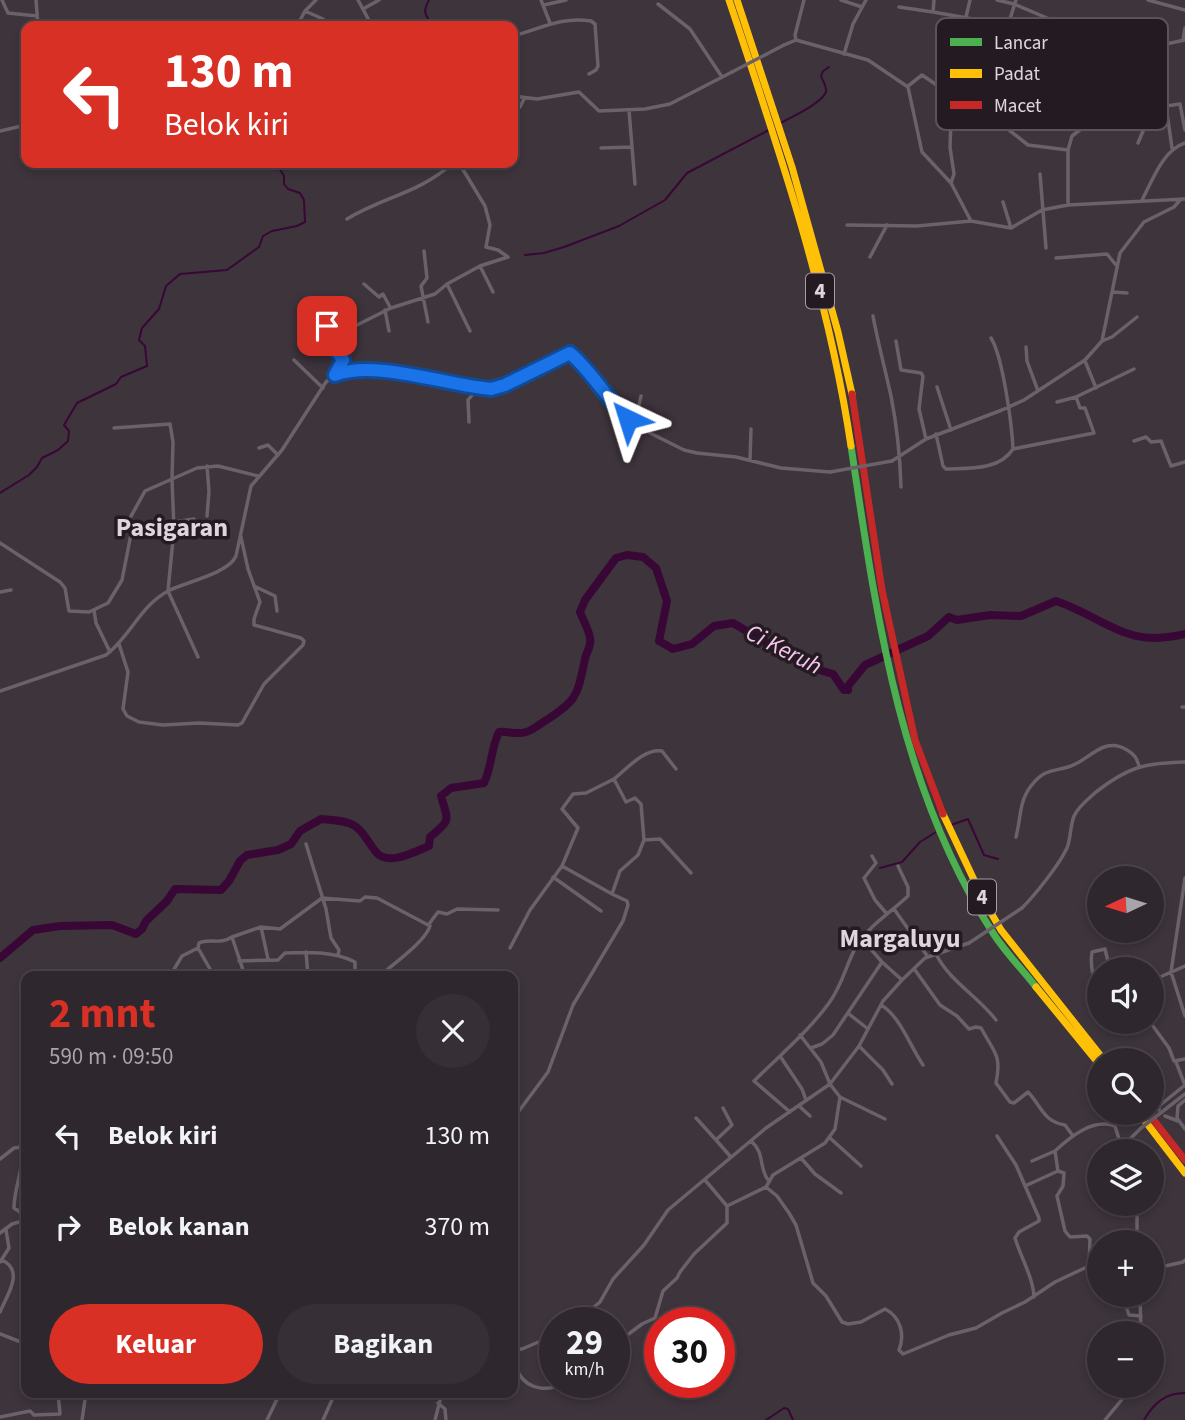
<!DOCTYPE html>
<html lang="id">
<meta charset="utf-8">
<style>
body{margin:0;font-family:"Source Sans 3",sans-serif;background:#362f35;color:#f1f3f6;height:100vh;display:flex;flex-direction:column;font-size:26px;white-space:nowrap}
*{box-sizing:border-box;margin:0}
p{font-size:23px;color:#a7a5aa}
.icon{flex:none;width:38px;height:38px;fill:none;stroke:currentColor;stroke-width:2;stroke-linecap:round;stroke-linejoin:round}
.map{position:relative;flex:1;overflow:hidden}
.side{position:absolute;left:21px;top:971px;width:497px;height:427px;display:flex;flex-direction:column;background:#2e272d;border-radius:14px;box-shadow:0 4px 10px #0003,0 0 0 2px #494449}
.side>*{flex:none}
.hud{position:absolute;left:21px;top:21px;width:497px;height:147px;border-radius:14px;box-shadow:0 4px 10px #0003,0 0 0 2px #494449;background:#d93025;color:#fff;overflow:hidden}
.needle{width:46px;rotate:266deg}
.fabs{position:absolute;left:1087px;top:866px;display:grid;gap:14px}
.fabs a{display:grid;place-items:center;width:77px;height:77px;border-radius:50%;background:#2e272d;box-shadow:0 4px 10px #0003,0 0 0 2px #494449;font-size:35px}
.speed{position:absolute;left:539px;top:1307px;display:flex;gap:14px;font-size:35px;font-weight:700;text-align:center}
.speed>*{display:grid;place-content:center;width:91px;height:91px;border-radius:50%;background:#2e272d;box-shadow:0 4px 10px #0003,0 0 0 2px #494449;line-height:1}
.speed small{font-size:18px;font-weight:400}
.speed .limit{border:10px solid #d22;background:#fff;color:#111}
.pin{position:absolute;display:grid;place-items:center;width:60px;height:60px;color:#fff;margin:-30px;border-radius:14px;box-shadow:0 4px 10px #0006}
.me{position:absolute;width:77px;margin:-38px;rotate:319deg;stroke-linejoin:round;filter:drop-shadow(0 0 5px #0008)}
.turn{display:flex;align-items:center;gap:24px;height:147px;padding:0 28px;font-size:32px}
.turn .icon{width:91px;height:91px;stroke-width:2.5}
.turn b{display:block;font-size:49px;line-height:60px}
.round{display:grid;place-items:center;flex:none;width:74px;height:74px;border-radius:37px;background:#362f35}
.headline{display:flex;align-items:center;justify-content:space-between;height:119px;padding:0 28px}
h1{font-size:42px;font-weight:700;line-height:52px;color:#d93025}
.action{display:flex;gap:14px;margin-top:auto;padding:14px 28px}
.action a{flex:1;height:80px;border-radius:42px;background:#d93025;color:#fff;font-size:28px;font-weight:700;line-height:80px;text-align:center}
.action a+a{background:#362f35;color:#f1f3f6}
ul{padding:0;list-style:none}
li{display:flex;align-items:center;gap:21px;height:91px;padding:0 28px}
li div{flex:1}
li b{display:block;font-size:26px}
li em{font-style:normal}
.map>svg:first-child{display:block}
</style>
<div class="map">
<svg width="1185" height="1420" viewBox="0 0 1185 1420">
<rect width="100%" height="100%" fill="#3e343c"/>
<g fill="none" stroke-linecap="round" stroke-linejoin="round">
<path stroke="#390735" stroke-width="2" d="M429,0C421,15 427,14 432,26
M779,124C791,117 821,104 826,92C827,87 823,81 821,76L823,71L829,67
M525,255L544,253L564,247L619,226L665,200L687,173L769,130
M0,493L29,475L37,467L42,458L58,450L68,441L69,431L64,425L77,403L116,384L121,377L147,366L145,346L139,340L142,328L159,309L166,286L180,274L227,270L259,247L263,236L272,231L297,226L305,222L304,200L300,193L288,189L284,184V176L276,163
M951,825L968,819L984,855L998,859
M880,868L902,862L920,842L936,832
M766,1420L784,1408L788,1409L793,1420
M1144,1420C1154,1403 1165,1393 1185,1393"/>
<path stroke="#390735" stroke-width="8" d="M0,958L33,930L60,926L112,925L136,934L142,929L146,921L167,901L175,889L221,890L229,881L240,861L247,855L278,850L291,844L300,831L321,819C331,820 346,820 355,826C365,833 369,844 376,852C388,867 416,851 429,846L430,837C452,819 448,821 441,796L451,788L484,783C492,766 491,748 499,732C508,731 516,735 526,732C533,730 538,725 545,721C578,700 577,696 585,659C586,652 592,646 590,638C589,630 583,620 580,612L585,600L616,558L627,555L643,557L656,568L667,601L659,641L673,649L692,644L714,626L733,623L806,666L833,674L844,690H848V686L865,665L928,636L949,617L957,620L990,615L1021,616L1056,601C1106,618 1125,649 1185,634"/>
<path stroke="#6b6169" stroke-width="3.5" d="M2,0L8,13L37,16
M36,0L38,26
M358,0L372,26
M541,0L550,23
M841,0L862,7
M934,0L933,12L1007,25L1046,40
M997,0L1014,4L1054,21
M1148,0L1185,10
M658,4L690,29L722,77
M544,5L566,0
M899,7L933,12
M363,9L379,0
M305,11L323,19L326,26
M966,17L970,0
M92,26L97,21
M297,26L305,11L316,0
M963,35L1021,51
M513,36C540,29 562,16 591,21L595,24L598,66L596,70L589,74
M974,38L957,82L977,90L1002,44L1016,0
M796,40L795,35L804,0
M1183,40L1185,28
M784,45L796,40L868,60L908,87L922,152L951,183L971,221
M844,54L853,24L866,0
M993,63L1021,51L1039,37
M1105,80L1116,90
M908,86L922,75L944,90L972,101L1028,145L1068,150
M1147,92L1154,105L1159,102L1166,106L1172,148
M1093,94L1105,107
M513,96L537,99L579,92L599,111L645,109L670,104L732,72
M1166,106L1180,104L1185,130
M629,110L635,184
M513,113L520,107L524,99
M0,131L26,125
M1138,143L1154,105
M601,148L632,147
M459,163L485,206L490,225L486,247L498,250L508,257
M1040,174L1046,248
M951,183L954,174L950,147L952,92
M1142,200C1153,180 1162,151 1185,143
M1003,202L1011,228
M1068,205V150L1072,136L1104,111L1116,90C1128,85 1138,95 1149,91L1157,71L1160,48L1166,44L1185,40
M347,219C385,196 418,194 453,163
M847,225L917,226L971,221L1011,228L1042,210L1068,205L1185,199
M424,251L427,278L421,286L428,322
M870,257L887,225
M1056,258L1107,254L1116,265
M480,266L493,292
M364,284L379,297L383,294L390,307
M447,284L470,331
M1112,292L1127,293
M385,310L389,331
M316,315L338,343L334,347L342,360
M873,316C878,343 885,369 891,396C897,426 900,456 901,487
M896,341L901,370L921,373L923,376L919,409L926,439
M1102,341L1112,337L1137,317
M1026,347L1027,361L1038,391
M294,360L323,388
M1085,361L1096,388
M336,373L345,354L347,334L353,327L391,308L435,294L447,284L480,266L508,257
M937,387L951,430
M1057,402L1076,397
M469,422L468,400L478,388
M635,424L641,396
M114,428L170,424L173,442L172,479
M936,434L943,466L946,469C968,468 999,471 1013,449C1012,426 1003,357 991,338
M1134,441L1146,437L1151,442L1161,441L1171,466L1185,462
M259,448L268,445L278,455
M1013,449L1094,433L1085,408H1080L1076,397L1134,369
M750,460L751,429
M892,461L926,439L1002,410L1024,400L1085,360L1102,341L1120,253L1144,222L1174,207L1181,199
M172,480L174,529L168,591L198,657
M207,516L209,491L207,466
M174,522L194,519
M0,543L60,582L65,588L69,611L89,612L108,603L122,580L131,534L130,518L145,491L197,468L218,466L258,476
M254,586L275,596L277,611
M0,592L11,590
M94,610L96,623L110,652
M119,644L128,672L123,709L127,716L139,722L163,725L199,723L238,725L242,723L264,684L303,645L304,641L301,638L254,625V619L260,602L248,569L241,537
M0,691L106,655C132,635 139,606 170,590C187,582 229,573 236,556L251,486L282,450L326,382L335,375L346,371L385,372L491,389L505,385L570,353L628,419L650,433L684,450L697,453L736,457L781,468L830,472
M1182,707H1185
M1016,837C1021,818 1019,801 1031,786C1044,769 1051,772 1068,767C1088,762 1103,735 1127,750C1134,754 1137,758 1139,766
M644,840L641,804L635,798L626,802L614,779C627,769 644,748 662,751L676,769
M306,844L326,909L331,938L339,950L338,955
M872,856L876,863L864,878L875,900L887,914
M553,877L601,911
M1185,878L1171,972L1185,1016
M612,894L562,866L578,828L562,809L573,794L586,793L614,779
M1022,908C1035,895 1059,865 1067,848C1071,838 1070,826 1074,816C1078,807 1088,799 1096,792C1128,767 1144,763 1185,762
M894,909L928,957
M429,924L438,912L447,914L457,909L498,910
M261,927L268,959
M862,939L882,962L902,980
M198,948L199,943C210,938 220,945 232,937
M510,948L530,910L562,866
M306,952L308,976
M936,954C950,982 977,995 996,1020
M1128,957L1129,970
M239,961L278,960L285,953C307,952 334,951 355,962V976
M915,970L940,1005L957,1016L969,1029L976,1027L981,1028C994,1052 1002,1055 996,1083L1010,1102L1014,1103L1028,1092C1042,1107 1044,1122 1065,1125L1073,1136
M170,976L182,956L198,948L214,976
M245,976L232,937L261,927L280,929L322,898L360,901L365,897L377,898L430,926C425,942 394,963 380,976
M1152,978L1160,977L1185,966
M1099,992C1093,982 1090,963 1092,952L1105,949L1110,970
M881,1005C900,1016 910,1046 923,1065
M849,1014L868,1029
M1150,1022L1169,1048L1174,1061L1185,1059
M859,1046L883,1070L892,1084
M811,1048L822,1044L833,1035L882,962
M780,1056L802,1089L806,1100
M1176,1062L1185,1085
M840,1097L885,1119
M1185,1100L1178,1106L1177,1118L1185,1129
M799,1106L810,1116
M723,1108L732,1125L716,1140L730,1156
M1167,1108L1185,1094
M1159,1110V1106L1185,1085
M790,1112L754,1081C779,1056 808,1032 829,1003C843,984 846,964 857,945C870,925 891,912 908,896V887L898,866
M1165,1116L1178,1121
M696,1118L716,1140
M513,1119L548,1072L573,1005L623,921L628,905L627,901L612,894L620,871L638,855L644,840L660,839L691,873
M997,1136L1016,1165L1039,1218V1221L1019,1232L1015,1238C1021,1258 1033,1277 1034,1297
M830,1138L861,1166
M751,1141C766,1154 758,1169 769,1181
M1130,1152V1139L1141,1128
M801,1158L815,1174L841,1193
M0,1159L14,1148L21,1147C25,1167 14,1187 14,1208L20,1212L22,1220
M1032,1161L1055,1151
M705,1180L727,1206
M1025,1186L1058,1171
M766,1187L777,1196L789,1213L796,1225L813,1283L826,1296L842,1322L848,1324L861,1322L885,1309C901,1317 905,1335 899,1350L903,1354L949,1335L976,1328L1002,1313L1025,1302L1055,1282L1089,1266L1090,1239L1087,1236L1070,1237L1065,1231L1057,1196L1063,1186L1064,1173L1058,1171L1055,1151C1070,1137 1093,1118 1115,1126L1123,1152
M1137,1204V1242
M0,1233L12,1224L26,1220
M0,1262L9,1248L6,1230
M1089,1266L1099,1264
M1152,1269L1183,1262L1185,1260
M1122,1295L1129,1315L1141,1316
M1140,1295L1141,1334
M0,1312C7,1295 25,1271 2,1260
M575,1323L600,1302L613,1279L644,1245L668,1210L766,1128L830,1084L859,1046L883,1001L902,980L925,958L969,943
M0,1334L26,1344
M614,1345L642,1324L655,1318L663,1291L677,1278L680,1272L694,1254L727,1223V1206L766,1187L773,1175L825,1143L835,1129L840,1097L830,1084L821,1062L800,1035
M513,1350L522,1349L555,1335
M518,1350C517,1358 516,1367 519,1374C530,1392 551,1391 566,1382
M438,1403L445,1409L446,1420
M0,1417L30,1411L34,1415L60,1414L58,1393
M82,1420L86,1393
M267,1420L280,1393
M323,1420L335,1393
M435,1420L442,1393
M1105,1420L1133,1386"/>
<path stroke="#4caf50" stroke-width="7" d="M851,446C876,612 899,788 993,933C1005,952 1022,969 1036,987"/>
<path stroke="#ffc107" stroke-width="7" d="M729,0C778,147 828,292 851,446
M737,0L792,167L838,332L852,394
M943,814L983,899L1001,930L1104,1060
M1036,987L1099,1064
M1139,1113L1185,1173"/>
<path stroke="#c62828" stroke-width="7" d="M852,394L882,590L915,740L943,814
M1148,1113L1185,1160"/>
<path stroke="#6b6169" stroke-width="3.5" d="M732,72L784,45
M830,472L892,461
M969,943L1022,908
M1141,1128L1167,1108"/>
</g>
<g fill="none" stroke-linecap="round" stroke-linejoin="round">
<defs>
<path id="route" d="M327,326L338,343L334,347L343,360L335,375C375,359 449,386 491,389L505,385L570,353C592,372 607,399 628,419"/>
</defs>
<use href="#route" stroke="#114b97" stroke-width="18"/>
<use href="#route" stroke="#1a73e8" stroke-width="12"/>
</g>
<g text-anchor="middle" stroke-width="7" stroke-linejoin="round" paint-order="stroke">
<g fill="#241b22" stroke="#a89ca5" stroke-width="2">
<rect x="806" y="273.5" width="28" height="35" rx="5"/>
<rect x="968" y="879.5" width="28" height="35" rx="5"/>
</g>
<g font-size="21" font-weight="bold" fill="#e0d4dd">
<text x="820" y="298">4</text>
<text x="982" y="904">4</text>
</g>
<g font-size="24" font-style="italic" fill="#f8c5ef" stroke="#241b22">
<text transform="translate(784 649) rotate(27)" y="8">Ci Keruh</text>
</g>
<g font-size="26" font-weight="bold" fill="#e0d4dd" stroke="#241b22">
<text x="172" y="536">Pasigaran</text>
<text x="900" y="947">Margaluyu</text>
</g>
</g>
<rect x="936" y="18" width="232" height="112" rx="10" fill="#241b22" stroke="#5c525a" stroke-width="2"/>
<rect x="950" y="38" width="32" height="8" fill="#4caf50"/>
<rect x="950" y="69" width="32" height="9" fill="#ffc107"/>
<rect x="950" y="101" width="32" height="8" fill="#c62828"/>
<g font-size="19" fill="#e0d4dd">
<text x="994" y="49">Lancar</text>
<text x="994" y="80">Padat</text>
<text x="994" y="112">Macet</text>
</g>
</svg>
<div class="fabs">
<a><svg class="needle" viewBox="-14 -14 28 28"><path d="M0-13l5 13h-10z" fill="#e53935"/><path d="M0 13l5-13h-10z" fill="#a7a5aa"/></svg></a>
<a><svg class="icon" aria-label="sound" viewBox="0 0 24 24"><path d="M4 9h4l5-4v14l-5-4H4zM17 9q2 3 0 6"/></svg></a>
<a><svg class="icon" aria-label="search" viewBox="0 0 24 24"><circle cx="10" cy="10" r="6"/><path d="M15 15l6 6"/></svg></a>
<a><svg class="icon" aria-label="layers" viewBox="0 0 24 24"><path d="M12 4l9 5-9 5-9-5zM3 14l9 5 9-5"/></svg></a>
<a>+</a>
<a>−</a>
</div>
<div class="speed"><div>29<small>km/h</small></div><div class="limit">30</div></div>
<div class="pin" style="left:327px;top:326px;background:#d93025"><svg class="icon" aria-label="arrive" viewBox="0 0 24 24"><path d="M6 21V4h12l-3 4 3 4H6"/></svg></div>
<svg class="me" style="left:628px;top:419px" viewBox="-20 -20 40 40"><path d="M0-17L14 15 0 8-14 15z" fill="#1a73e8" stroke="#fff" stroke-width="4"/></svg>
<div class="hud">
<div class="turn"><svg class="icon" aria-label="left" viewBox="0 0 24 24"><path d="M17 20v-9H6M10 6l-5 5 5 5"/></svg><div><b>130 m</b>Belok kiri</div></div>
</div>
<section class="side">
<div class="headline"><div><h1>2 mnt</h1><p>590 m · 09:50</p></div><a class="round"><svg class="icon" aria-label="close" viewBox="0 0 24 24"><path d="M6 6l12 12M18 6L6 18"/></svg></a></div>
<ul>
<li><svg class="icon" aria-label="left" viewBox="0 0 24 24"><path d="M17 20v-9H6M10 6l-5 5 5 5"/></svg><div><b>Belok kiri</b></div><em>130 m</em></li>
<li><svg class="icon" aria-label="right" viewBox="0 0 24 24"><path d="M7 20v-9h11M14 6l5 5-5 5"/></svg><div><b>Belok kanan</b></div><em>370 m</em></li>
</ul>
<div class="action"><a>Keluar</a><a>Bagikan</a></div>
</section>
</div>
